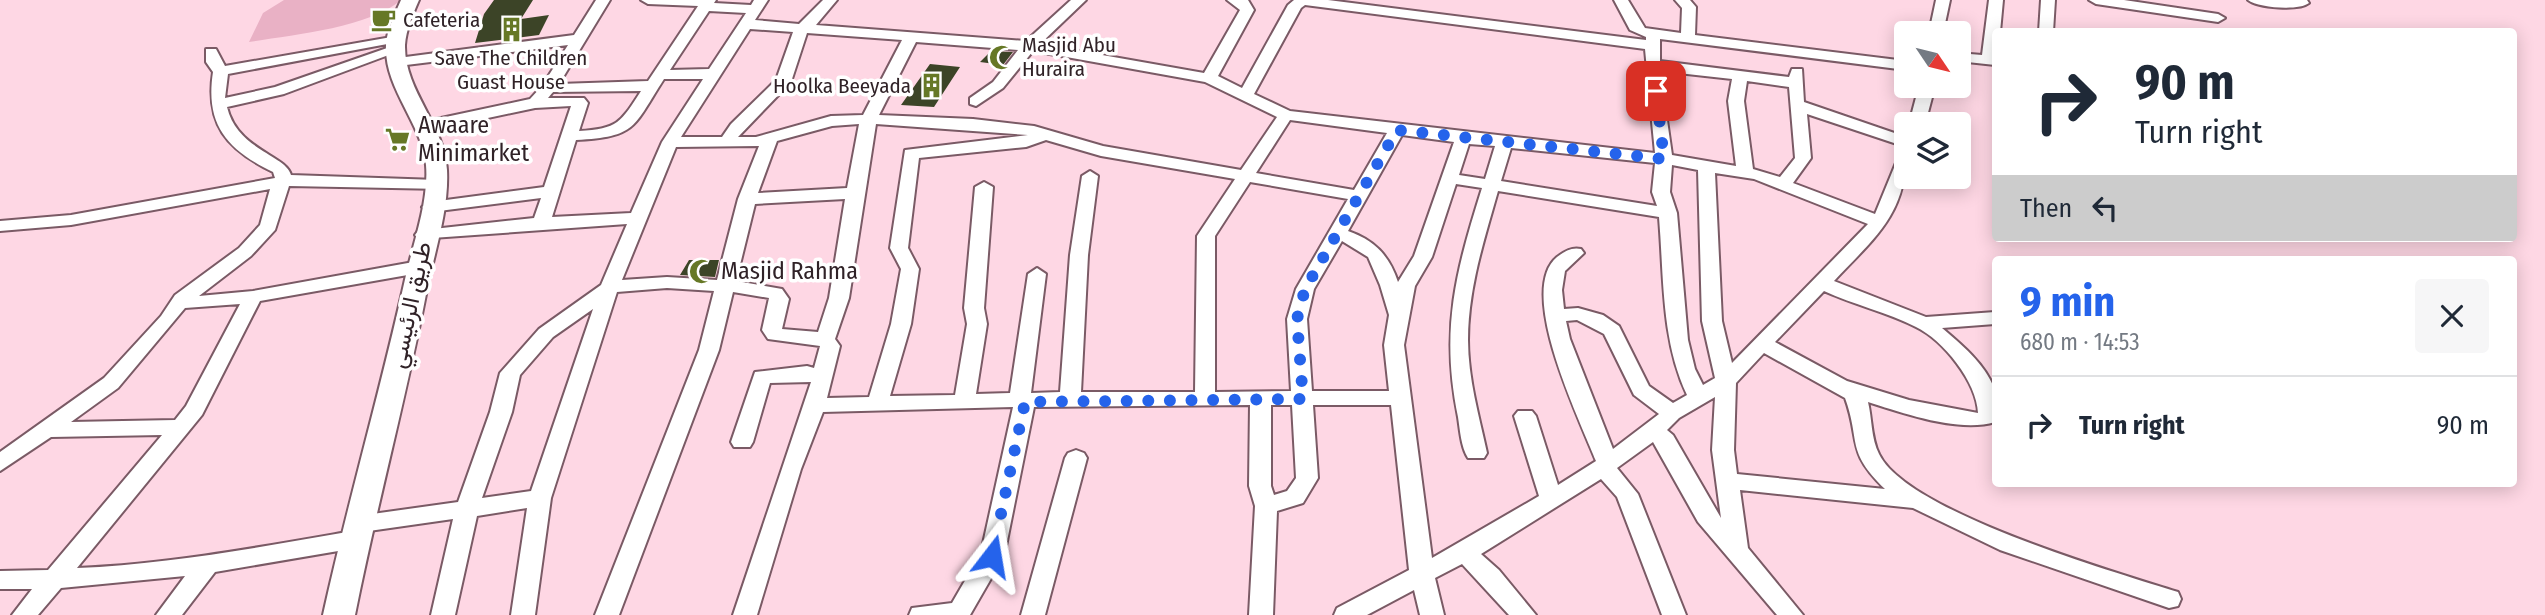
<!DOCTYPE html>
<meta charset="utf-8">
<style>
body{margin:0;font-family:"Fira Sans Condensed",Vazirmatn,sans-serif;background:#f6f6f7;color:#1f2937;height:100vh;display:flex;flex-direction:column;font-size:26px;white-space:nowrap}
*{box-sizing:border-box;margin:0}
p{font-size:23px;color:#747a83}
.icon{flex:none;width:38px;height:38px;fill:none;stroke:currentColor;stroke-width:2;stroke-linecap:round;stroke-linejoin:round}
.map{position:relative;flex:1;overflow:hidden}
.drawer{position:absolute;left:1992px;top:256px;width:525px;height:231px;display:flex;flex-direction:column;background:#fff;border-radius:7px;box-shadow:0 4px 18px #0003}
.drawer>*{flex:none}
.top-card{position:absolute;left:1992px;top:28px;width:525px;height:214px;border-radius:7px;box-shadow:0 4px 18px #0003;background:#fff;color:#1f2937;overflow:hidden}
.needle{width:46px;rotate:125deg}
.tools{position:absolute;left:1894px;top:21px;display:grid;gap:14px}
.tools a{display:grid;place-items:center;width:77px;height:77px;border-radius:7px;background:#fff;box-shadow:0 4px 18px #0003;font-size:35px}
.pin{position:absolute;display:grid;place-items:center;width:60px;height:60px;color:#fff;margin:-30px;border-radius:14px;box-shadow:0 4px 10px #0006}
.me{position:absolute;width:77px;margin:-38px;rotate:14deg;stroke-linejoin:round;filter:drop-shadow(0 0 5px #0008)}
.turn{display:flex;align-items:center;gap:24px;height:147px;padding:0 28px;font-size:32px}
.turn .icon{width:91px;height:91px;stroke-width:2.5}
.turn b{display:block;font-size:49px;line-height:60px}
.then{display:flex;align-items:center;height:66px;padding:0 28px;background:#0003;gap:14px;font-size:26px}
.round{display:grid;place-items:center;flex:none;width:74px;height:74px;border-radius:7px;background:#f6f6f7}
.overview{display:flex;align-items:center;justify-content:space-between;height:119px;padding:0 28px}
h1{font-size:42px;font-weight:700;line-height:52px;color:#2563eb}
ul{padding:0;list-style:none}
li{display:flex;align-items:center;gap:21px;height:98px;padding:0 28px;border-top:2px solid #e0e1e3}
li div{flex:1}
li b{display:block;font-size:26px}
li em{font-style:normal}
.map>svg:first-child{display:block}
</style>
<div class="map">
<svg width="2545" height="615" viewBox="0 0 2545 615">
<rect width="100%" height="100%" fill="#fed7e4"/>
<path fill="#e9b1c5" d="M284,0H401C369,28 291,35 249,42L263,13Z"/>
<path fill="#3c4427" d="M494,0H533L521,19L549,15L539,35L475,43L484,14Z
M991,51L1013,52L1003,65L980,62Z
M930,64L960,67L934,107L901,105Z
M689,260H719L715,277L680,275Z"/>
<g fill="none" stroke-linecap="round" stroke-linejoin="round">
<defs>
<path id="minor" d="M596,0H610L559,84L648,81L698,6L648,4L641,0H716L714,3L751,5L754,0H768L755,20L799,24L823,0H837L816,25L1026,41L1071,0H1086L1040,44L1204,73L1240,10L1227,0H1248L1254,10L1218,76L1242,88L1288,5L1294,0H1328L1646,40V37L1630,30L1614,0H1628L1645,28L1681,33L1682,8L1675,0H1690L1696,7L1695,35L1906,61V70L1660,39V61L1789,77L1792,69H1802L1804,102L1906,137V147L1807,114L1811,158L1793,183L1875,214L1898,158L1906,153C1906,215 1874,238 1834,281L1926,317L1995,312V324L1942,328C1961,344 1985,364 1994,388C1997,398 1995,412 1995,422C1959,433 1903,413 1868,402C1872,418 1871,439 1879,454C1907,512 2114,572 2178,592L2181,599L2178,606L2169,608L2000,550L1913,508L1740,490L1748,548L1803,615H1777L1698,522L1653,442L1617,468L1638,494L1686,615H1662L1617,497L1601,479L1481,554L1499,570L1536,615H1509L1462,564L1435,578L1444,615H1420L1414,590L1367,615H1334L1337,608L1409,570L1391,405H1313L1318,478L1303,503L1277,511L1273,615H1249L1255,506L1249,486L1250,405L1034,407L1004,556L970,615H909L912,608L952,603L981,553L1013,407L823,412L801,469L757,615H733L811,382L770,383L753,442L750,447H734L731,442L755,372L807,366L814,368L820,346L768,339L762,330L769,298L733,292L719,350L619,615H595L699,350L714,291L667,288L617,292L551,498L535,615H511L527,508L477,516L455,615H431L453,519L362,532L368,539L364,545L356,548L215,572L182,615H156L185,576L61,588L38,615H12L32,589H0V571L48,570L162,435L51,437L0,471V452L104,378L161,316L175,295L239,248L260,225L270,189L71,225L0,231V221L71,215L275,178L273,172C226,149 205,124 213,72L206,62V49H216L225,66L403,35L405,38L398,42L228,74L225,98L275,87L390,47L395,46L402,50L284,94L227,107C237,150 286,155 291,175L437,180L446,185L443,189L289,186L275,230L251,256L199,296L253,291L419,261L428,267L419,273L260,301L202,415L77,568C169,564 261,547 353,531L346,524L350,518L358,516L458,502L490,412L500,373L539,329L601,285L627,224L418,239L415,235L418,231L424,230L534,218L541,198L431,212L422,207L431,202L544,187L571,106L535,108L427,131L419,126L427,121L530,99L542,86L568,45L398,66L391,62L398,58L574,35ZM1305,5L1645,49L1655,153L1290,111L1254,94L1301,8ZM709,11L746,13L709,69L670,70ZM750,29L793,32L776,80L731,124L722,137H681ZM807,33L902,40L863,115L831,116L756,137H738L791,82ZM916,42L1018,50L993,82L970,98V104L976,106L1003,88L1033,51L1205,82L1277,117L1241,170L1103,146L1034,126L973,119L879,115ZM1660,71L1732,79L1728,101L1736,166L1672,155ZM664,79H703L662,142L631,213L552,217L576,140C637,137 633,127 664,79ZM1747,81L1789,87L1795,158L1780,177L1753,169L1744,101ZM641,91C621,122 618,129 579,131L588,103L584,98H548L553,92ZM1290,120L1387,133L1354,190L1256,173ZM859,124L847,188L758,193L777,141L832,126ZM876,124L1028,135L905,150L890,248L901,269L891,324L869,397L827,398L840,346L835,339L849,298ZM1402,135L1454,142L1414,256L1398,282C1389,255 1374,240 1348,231ZM1046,140L1101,156L1235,179L1197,236L1195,392H1081L1088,255L1098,176L1090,171L1082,176L1070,255L1060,392L1031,393L1046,274L1037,268L1028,274L1010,393L976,394L987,324L984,308L993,187L984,182L975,187L964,308L967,324L955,395L890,396L911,324L919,269L908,248L919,158L1026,147ZM1469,144L1495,146L1485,179L1459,175ZM759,146L738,199L717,280L667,277L622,280L676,147ZM1511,148L1655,163L1652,192L1657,206L1501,181ZM1672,165L1698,170L1702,321L1715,378L1703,385L1695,369L1688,340L1677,213L1670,192ZM1715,173L1754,179L1868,224L1732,363L1722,321ZM1250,182L1348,199L1296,289L1287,319L1291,391L1215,392V236ZM1456,184L1482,188C1456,271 1440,329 1458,417C1460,430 1461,447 1468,458H1484L1487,453C1479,416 1468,378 1468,340C1468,289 1484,240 1498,191L1659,217C1664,277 1661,340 1687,395L1673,403L1649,386L1619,326L1603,315L1578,308L1564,309L1562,290L1565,271L1584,253L1581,249C1572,247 1565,251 1557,257C1516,291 1580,420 1596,461L1558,485L1536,416L1532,411H1518L1514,416L1539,496L1432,558L1404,345L1415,286L1432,257ZM845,199L829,298L818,332L782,329L789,299L782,289L736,281L755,204ZM1342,241L1368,257L1380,285L1389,315L1384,345L1389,391H1312L1307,319L1314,289ZM1824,291C1854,305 1887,312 1916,327C1943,340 1977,382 1978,413L1909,400L1847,381L1775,342ZM240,304L186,406L175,420L71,422L118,388L185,308ZM593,309L531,491L482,498L512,412L520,375L553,337ZM1577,320L1604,334L1634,395L1659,414L1613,449L1570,339L1566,321ZM1764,353L1845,398C1861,442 1845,450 1885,489L1737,474L1734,450L1736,383ZM1715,397L1712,450L1721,518L1673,435L1667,430L1679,418ZM1271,405H1292L1296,478L1287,491L1274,495L1271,486Z
M1936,0H1950L1943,33H1929Z
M1989,0H2003L2000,32H1995V65L1958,61V53L1982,55Z
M2041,0H2055L2053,32H2039Z
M2089,0H2124L2218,14L2225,18L2218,22L2096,4Z
M2248,0H2307L2309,3C2299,11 2258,8 2248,0Z
M1919,86H1935L1925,124H1909Z
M1076,450L1084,453L1087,458L1045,615H1021L1065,458L1068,453Z"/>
<path id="major" d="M401,0H419C413,14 406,30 405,45C404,91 445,125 447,170C449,207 436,248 428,284C407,395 377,504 355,615H323C348,501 381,389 406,275C414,241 429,200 426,165C422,123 384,89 386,45C387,29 395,14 401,0Z"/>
</defs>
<use href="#minor" stroke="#7a5a65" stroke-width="4"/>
<use href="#major" stroke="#7a5a65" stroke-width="4"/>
<use href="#minor" fill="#fff" fill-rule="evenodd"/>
<use href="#major" fill="#fff" fill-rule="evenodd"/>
</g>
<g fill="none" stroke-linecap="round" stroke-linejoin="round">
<path stroke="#2563eb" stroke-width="12" stroke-dasharray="0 21.6" d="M992,556L1025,402L1303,399L1297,319L1305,289L1397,130L1664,159L1656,91"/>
</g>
<defs>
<symbol id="cafe-bare" viewBox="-9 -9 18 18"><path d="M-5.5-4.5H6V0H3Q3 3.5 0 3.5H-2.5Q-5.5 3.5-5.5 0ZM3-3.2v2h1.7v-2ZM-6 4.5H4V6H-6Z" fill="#667826" stroke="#fff" stroke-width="2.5" paint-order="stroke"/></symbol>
<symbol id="building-bare" viewBox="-9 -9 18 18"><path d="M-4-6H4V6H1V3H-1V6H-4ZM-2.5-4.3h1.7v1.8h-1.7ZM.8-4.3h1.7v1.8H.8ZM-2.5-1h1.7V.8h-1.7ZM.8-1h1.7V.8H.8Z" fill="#667826" stroke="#fff" stroke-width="2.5" paint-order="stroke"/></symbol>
<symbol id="mosque-bare" viewBox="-9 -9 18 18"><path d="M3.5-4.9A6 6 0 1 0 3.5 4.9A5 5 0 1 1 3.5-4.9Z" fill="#667826" stroke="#fff" stroke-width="2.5" paint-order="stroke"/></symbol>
<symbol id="supermarket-bare" viewBox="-9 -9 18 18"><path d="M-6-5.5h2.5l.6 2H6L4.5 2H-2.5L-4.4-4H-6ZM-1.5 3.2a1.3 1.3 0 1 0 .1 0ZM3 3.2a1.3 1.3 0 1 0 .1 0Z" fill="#667826" stroke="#fff" stroke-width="2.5" paint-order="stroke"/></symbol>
</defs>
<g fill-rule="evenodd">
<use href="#cafe-bare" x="366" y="2" width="35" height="35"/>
<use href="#building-bare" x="494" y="12" width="35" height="35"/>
<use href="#mosque-bare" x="984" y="40" width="35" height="35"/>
<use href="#building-bare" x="914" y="68" width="35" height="35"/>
<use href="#supermarket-bare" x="380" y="122" width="35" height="35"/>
<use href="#mosque-bare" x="684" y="254" width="35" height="35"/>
</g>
<g text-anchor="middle" stroke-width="7" stroke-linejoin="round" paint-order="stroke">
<g font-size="21" fill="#302227" stroke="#fff" text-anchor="start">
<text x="403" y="27">Cafeteria</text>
<text x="1022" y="52">Masjid Abu<tspan x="1022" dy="24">Huraira</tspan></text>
<text x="511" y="65" text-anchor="middle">Save The Children<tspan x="511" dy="24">Guast House</tspan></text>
<text x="911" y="93" text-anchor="end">Hoolka Beeyada</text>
</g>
<g font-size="24" fill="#302227" stroke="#fff" text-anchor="start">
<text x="418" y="133">Awaare<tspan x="418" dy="28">Minimarket</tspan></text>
<text x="721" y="279">Masjid Rahma</text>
</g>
<g font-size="24" fill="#302227" stroke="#fff">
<text transform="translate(410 305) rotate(-78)" y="8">طريق الرئيسي</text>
</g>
</g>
</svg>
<div class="tools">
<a><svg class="needle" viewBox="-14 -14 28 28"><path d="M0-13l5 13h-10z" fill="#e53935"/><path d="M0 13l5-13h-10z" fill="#747a83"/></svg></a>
<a><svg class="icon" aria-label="layers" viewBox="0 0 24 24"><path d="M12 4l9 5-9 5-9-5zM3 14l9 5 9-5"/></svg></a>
</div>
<div class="pin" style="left:1656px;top:91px;background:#d93025"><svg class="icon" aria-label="arrive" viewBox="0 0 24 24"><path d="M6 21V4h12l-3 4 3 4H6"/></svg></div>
<svg class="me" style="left:992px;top:556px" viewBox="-20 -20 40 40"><path d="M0-17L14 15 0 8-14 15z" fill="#2563eb" stroke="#fff" stroke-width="4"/></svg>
<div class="top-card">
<div class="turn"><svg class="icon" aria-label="right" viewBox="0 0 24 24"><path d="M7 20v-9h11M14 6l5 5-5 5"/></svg><div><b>90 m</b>Turn right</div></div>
<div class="then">Then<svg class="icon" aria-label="left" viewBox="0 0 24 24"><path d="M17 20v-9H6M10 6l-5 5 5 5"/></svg></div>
</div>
<section class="drawer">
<div class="overview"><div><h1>9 min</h1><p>680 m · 14:53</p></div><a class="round"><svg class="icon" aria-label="close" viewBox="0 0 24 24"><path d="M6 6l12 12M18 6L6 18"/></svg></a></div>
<ul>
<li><svg class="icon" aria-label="right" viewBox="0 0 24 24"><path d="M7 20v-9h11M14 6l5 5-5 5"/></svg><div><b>Turn right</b></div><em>90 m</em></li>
</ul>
</section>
</div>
